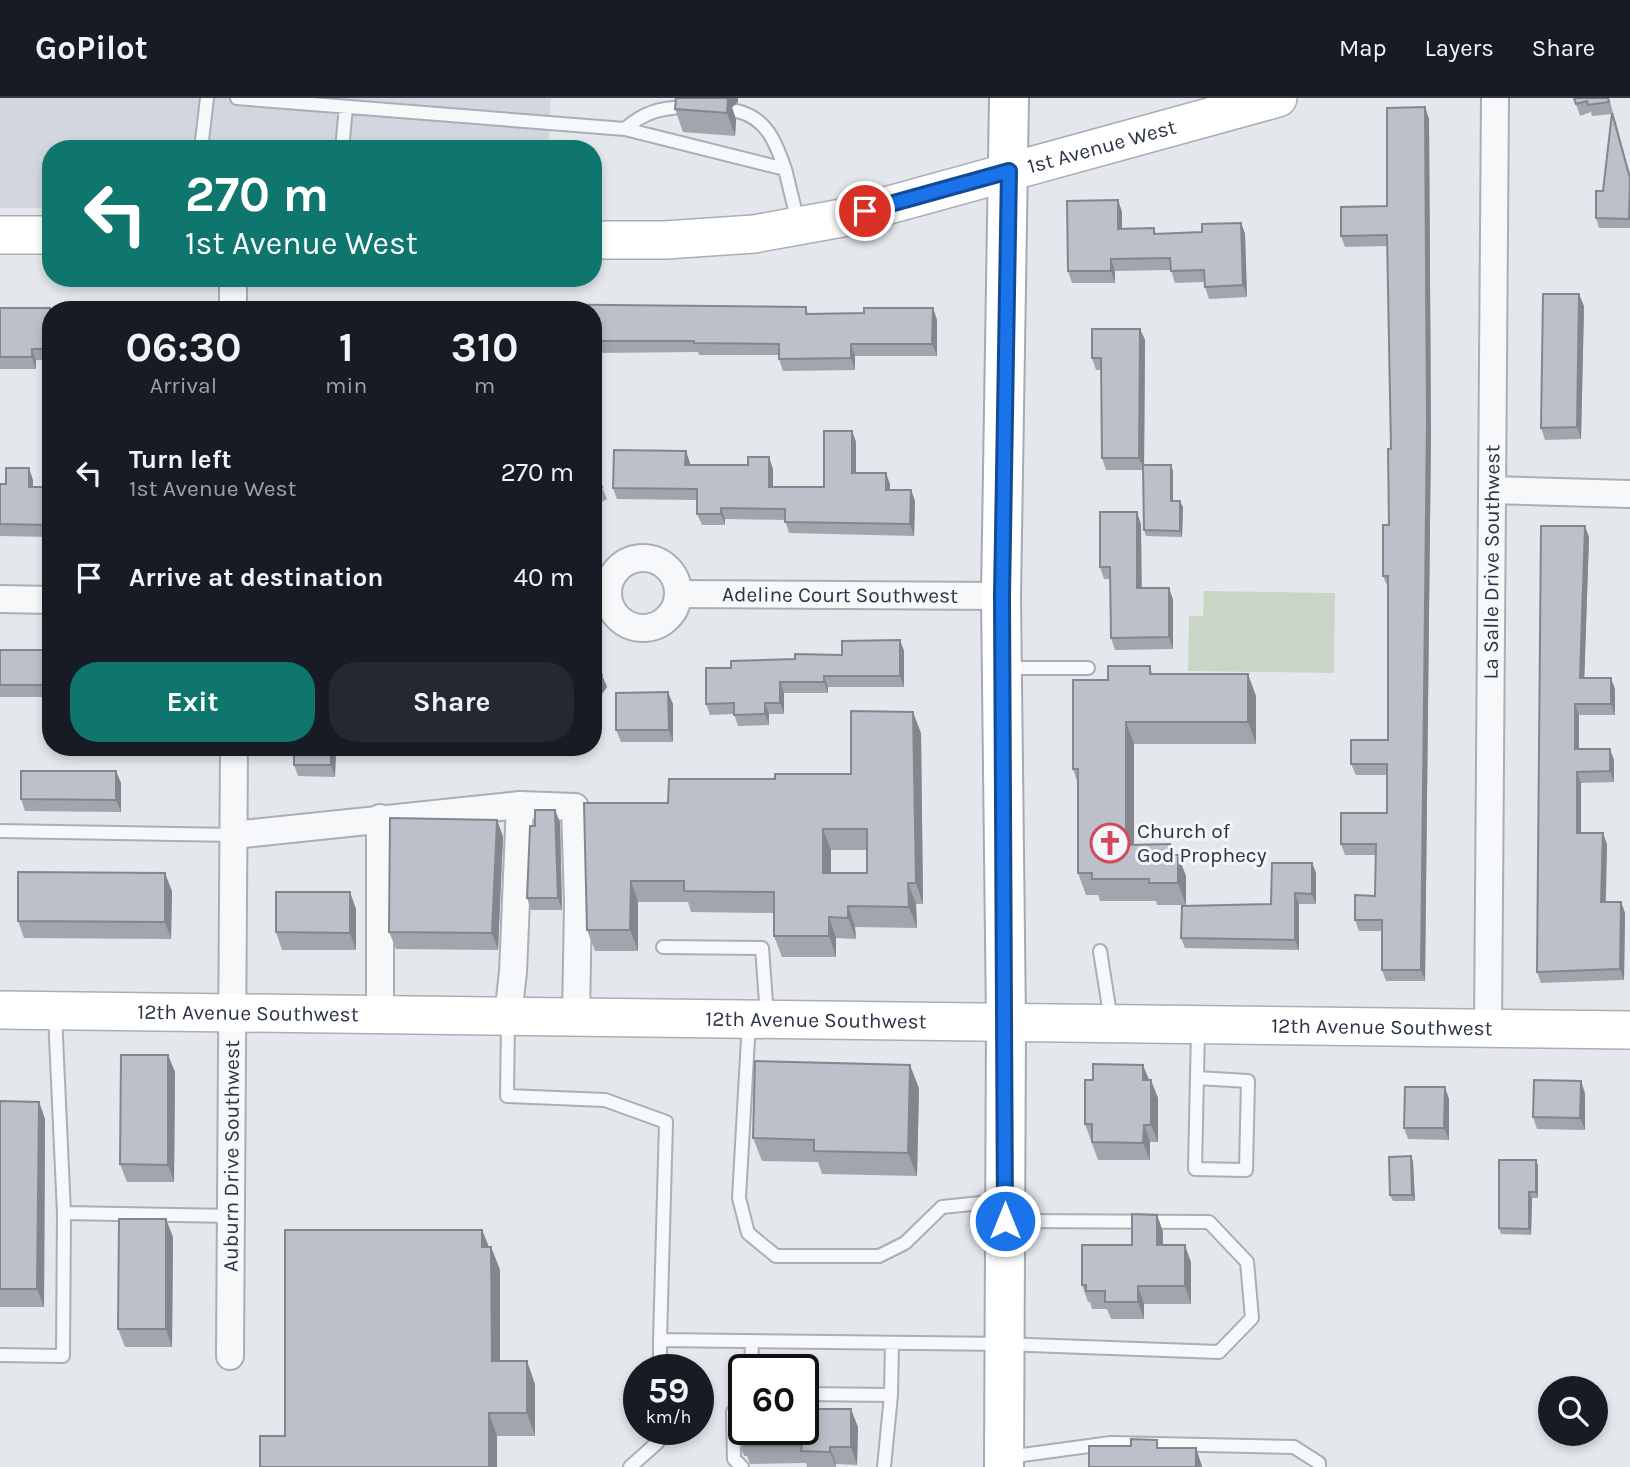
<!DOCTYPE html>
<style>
body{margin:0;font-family:Karla,sans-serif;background:#242831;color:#f1f3f6;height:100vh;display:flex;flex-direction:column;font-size:26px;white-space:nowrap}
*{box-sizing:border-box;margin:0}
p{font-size:23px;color:#9ea1a6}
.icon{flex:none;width:38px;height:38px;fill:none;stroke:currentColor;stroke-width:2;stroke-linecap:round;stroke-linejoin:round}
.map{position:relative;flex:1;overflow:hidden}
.panel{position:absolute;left:42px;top:203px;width:560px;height:455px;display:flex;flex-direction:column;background:#171b24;border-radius:28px;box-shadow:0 4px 10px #0003}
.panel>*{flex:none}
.banner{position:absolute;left:42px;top:42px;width:560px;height:147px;border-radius:28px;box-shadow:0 4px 10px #0003;background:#0f766e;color:#fff;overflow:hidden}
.tools{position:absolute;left:1538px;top:1278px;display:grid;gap:14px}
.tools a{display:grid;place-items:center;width:70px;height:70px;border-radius:50%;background:#171b24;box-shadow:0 4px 10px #0003;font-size:35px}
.speed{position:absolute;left:623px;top:1256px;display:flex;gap:14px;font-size:35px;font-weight:700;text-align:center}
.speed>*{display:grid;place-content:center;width:91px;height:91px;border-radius:50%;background:#171b24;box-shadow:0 4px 10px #0003;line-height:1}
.speed small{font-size:18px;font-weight:400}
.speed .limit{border:4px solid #111;border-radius:10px;background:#fff;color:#111}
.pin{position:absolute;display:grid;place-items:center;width:60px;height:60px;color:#fff;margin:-30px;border:4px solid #fff;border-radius:50%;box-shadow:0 2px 7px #0007}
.me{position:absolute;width:77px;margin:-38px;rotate:0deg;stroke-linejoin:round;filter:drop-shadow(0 0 5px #0008)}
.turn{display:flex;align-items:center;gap:24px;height:147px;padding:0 28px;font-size:32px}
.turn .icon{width:91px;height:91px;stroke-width:2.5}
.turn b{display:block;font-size:49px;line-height:60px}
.eta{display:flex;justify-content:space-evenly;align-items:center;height:119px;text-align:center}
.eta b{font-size:42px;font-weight:700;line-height:49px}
.button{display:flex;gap:14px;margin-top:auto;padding:14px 28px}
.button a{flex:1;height:80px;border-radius:28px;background:#0f766e;color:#fff;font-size:28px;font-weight:700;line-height:80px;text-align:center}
.button a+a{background:#242831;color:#f1f3f6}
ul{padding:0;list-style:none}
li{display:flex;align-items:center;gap:21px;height:105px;padding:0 28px}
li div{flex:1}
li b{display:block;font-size:26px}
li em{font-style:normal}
header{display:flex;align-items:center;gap:42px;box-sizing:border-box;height:98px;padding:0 35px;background:#171b24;border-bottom:2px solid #363941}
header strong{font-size:33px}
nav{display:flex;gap:38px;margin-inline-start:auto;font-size:24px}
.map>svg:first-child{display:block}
</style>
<header>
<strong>GoPilot</strong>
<nav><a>Map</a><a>Layers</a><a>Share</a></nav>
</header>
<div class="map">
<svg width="1630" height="1369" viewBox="0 0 1630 1369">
<rect width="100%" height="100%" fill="#e4e7ec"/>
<path fill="#d2d6de" d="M0,0H551L548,51H51V110H0Z"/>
<path fill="#c9d6c5" d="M1204,493L1335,495L1334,575L1188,573L1189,518H1203Z"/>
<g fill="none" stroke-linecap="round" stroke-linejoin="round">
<defs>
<path id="lane" d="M237,0L625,31L785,71L798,124
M737,13C767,20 776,45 785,71
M625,31C644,14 660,10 686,9
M201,51L207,0
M342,51L346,9
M1006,570H1088
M0,733L234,737
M663,849L762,850L767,918
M1100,853L1111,922
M55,917L64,1115L232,1118
M508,922L507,998L605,1002L666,1024L660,1242L1005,1246L1219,1254L1252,1220L1247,1164L1209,1124L1008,1123
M749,923L739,1100L748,1135L776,1158H879L905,1145L942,1109L1001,1103
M1197,980L1248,983L1246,1072L1195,1071L1198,931
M0,1257L63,1258L64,1115
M660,1272V1242
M751,1272L752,1243
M803,1296L891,1297L892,1245
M1008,1359L1111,1345L1294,1349L1319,1365V1369
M630,1369L658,1344V1332
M742,1369L734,1361L733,1314L744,1302
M884,1369L891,1297"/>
<g id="street">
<path d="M233,180V212"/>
<path d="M1492,392L1630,396"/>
<circle cx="643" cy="495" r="35"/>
<path id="s1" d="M679,496L1001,498"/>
<path d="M0,501L51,502"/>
<path d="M520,707L575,709L578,805L576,919"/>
<path d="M234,737L520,707L513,874L508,918"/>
<path d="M380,917V720"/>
<path id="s2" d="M1488,930L1495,0"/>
<path id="s3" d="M230,1258L234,649"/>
</g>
<g id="secondary">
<path d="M0,137H51"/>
<path id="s4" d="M593,142H665L754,136L842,120L1278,0"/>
<path id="s5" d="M0,912L1630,932"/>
</g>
<path id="primary" d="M1004,1369L1006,925L1001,498L1009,0"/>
</defs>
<use href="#lane" stroke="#a9aeb7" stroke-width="16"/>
<use href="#street" stroke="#a9aeb7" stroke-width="30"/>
<use href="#secondary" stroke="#a9aeb7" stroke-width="40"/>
<use href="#primary" stroke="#a3abb8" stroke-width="42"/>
<use href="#lane" stroke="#f7f8fa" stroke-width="12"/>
<use href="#street" stroke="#f7f8fa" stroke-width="26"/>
<use href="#secondary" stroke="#fff" stroke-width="37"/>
<use href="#primary" stroke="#fff" stroke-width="38"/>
</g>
<path fill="#a1a5ae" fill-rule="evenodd" d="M676,0H738V4L732,9L736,22L735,38L683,34L675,11Z
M1574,0H1609L1630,77V130H1599L1596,120L1603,93L1612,16L1592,18L1591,14L1580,18Z
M1425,9L1429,21L1431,334L1425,883H1386L1382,872V833H1359L1355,822L1375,798L1376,757H1345L1341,746L1387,715V677H1356L1351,666L1388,642V490L1383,478L1389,427L1391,351L1388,148L1345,149L1341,138L1387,108Z
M1118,102L1122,114V131L1154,130L1156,136L1202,134L1241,125L1245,136L1247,199L1209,201L1205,189L1204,184L1175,185L1171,172L1115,173V185H1072L1068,173Z
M1584,208L1581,341L1545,342L1541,330Z
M806,209L808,216L864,215L933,210L937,222V258H855V272L783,273L779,261V257H699L698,254L593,255V212Z
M0,210H50L51,262H36V271H0Z
M1140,231L1145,242L1144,367H1171L1173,373V403L1183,409L1182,439L1146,438L1144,432L1143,372H1106L1102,360L1101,272H1096L1092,260Z
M852,333L856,344V375L890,386V392H911L915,403L914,438L789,435L785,422L725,421V427H702L697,416V402L617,401L613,390L690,365V367L773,371V389H824Z
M593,375L602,389L607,401L593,409Z
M33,382V389H51V439L0,438V386Z
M1141,426V490H1169L1173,502V551L1115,552L1111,540V481H1104L1100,469Z
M1589,439L1584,580L1615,591V617H1579V651L1614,662V684L1581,685V735L1607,746L1606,804H1621L1625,815L1624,882L1541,885L1537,874Z
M900,542L904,553V589H828V595H784V616H769V627L738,628L734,616L710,617L706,606L731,570L795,561L842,557Z
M0,552H51V599H0Z
M1150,568L1152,576L1256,598V646H1134V747L1174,757L1186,778V807H1157L1156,803H1100L1098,797H1086L1078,775V686L1073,671L1108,582Z
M673,606V644H621L616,632Z
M921,635L923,806H916L917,830L855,829L856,841L836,840V859H782L774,838V815L691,814L688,804H638V853H595L587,832L668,705L775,681L851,676ZM831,752H867V775H831Z
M294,649H360V652L336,651L335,679L298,678L294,667Z
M116,673L121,685V714L25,713L21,701Z
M497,722L503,739L498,852L396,851L389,834Z
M560,724L562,812H531L527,800L535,728Z
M1312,765L1316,775V806H1299V852L1185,850L1181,840L1271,806Z
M172,793L171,841L24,840L18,823Z
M356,811V852H282L276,834Z
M168,957L175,974L174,1084H127L120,1066Z
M1149,982L1158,1000V1044H1150V1062H1098L1085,1026Z
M919,990L917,1078L822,1076L818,1064L762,1063L753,1040Z
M1585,995V1032L1537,1031L1533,1019Z
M1449,1001V1042L1408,1041L1404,1030Z
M0,1003L39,1004L45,1021L44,1209H0Z
M1411,1058L1413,1064L1415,1103H1393L1390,1097Z
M1536,1062L1538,1068V1100H1532L1531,1137L1501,1136L1499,1130Z
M1157,1117L1163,1134V1147L1191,1164V1206H1144V1221H1111L1107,1211H1092L1090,1204H1088L1082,1187L1132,1147Z
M482,1132L489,1149H491L500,1172V1263L535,1286V1338H497V1369L285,1338Z
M173,1139L172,1249H125L118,1231Z
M858,1329L857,1367L836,1366V1369H807L806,1365L750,1366L747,1358H744L738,1340Z"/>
<path fill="#83868d" d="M723,0H738V4L732,9L736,22L735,38L727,15Z
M1425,9L1429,21L1431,334L1425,883L1421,872Z
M1612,15L1616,25L1630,80Z
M1118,102L1122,114V142L1118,131Z
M1241,125L1245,136L1247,199L1243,187Z
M1111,161L1115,173V185L1111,173Z
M1579,196L1584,208L1581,341L1577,329Z
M933,210L937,222V258L932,246Z
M1140,231L1145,242L1144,372L1139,360Z
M851,246L855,258V272L851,260Z
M32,251L36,262V271L32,259Z
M852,333L856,344V386L852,375Z
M686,353L690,365V378L685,367Z
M769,359L773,371V400L769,389Z
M1171,367L1173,373V409L1171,403Z
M29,370L33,382V400L29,389Z
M886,375L890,386V403L886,392Z
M911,392L915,403L914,438L910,426Z
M1180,403L1183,409L1182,439L1180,433Z
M721,410L725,421V427L721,416Z
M1137,414L1141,426L1142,502L1137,490Z
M1585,428L1589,439L1584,591L1580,580Z
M1169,490L1173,502V551L1169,539Z
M900,542L904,553V589L900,578Z
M1248,576L1256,598V646L1248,624Z
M602,577L607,589L593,609V591Z
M824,578L828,589V595L824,584Z
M1611,580L1615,591V617L1611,606Z
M780,584L784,595V616L780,605Z
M668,594L673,606V644L669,632Z
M765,605L769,616V627L765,616Z
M1575,606L1579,617V662L1575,651Z
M913,614L921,635L923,806L916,785Z
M1126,624L1134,646V769L1126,747Z
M331,649H335L336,651L335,679L331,667Z
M1610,651L1614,662V684L1610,673Z
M116,673L121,685V714L116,702Z
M1577,674L1581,685V746L1577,735Z
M555,712L560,724L562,812L558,800Z
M497,722L503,739L498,852L492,835Z
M823,731L831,752V796L823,775Z
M1603,735L1607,746L1605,815L1601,804Z
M1178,757L1186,778V807L1178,785Z
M1312,765L1316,775V806L1312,796Z
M165,775L172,793L171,841L165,824Z
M631,783L638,804V853L630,832Z
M908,785L916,806L917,830L909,809Z
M350,794L356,811V852L350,835Z
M1295,795L1299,806V852L1295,842Z
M1621,804L1625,815L1624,882L1620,871Z
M848,808L855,829L856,841L848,820Z
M829,819L836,840V859L829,838Z
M168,957L175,974L174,1084L168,1067Z
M910,967L919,990L917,1078L908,1055Z
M1143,967L1150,984L1143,982Z
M1151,982L1158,1000V1044L1151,1027Z
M1581,983L1585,995V1032L1580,1020Z
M1445,989L1449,1001V1042L1444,1030Z
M39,1004L45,1021L44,1209L37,1191Z
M1144,1027L1150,1044V1062L1143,1045Z
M1411,1058L1413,1064L1415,1103L1412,1097Z
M1536,1062L1538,1068V1100L1536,1094Z
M1529,1094L1532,1100L1531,1137L1529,1131Z
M1157,1117L1163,1134V1164L1157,1147Z
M166,1121L173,1139L172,1249L166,1231Z
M482,1132L491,1155L482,1149Z
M1185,1147L1191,1164V1206L1185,1188Z
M491,1149L500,1172V1286L492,1263Z
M1138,1188L1144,1206V1221L1138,1204Z
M527,1263L535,1286V1338L527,1315Z
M851,1311L858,1329L857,1367L851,1349Z
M489,1315L497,1338V1369H489Z
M830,1349L836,1366V1369L830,1354Z
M1196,1350L1202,1368V1369H1196Z"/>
<path fill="#bbc0ca" stroke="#83868d" stroke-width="2" fill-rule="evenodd" d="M676,0H728L727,15L675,11Z
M1574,0H1608L1609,4L1588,7L1587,3L1576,6Z
M1425,9L1427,323L1421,872H1382V822H1355V797L1375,798L1376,746H1341V715H1387V666H1351V642H1388V478H1383V427H1389L1388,351H1391L1387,137L1341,138V109L1387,108V10Z
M1612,15L1630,80L1629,121L1596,120V93H1603Z
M1118,102V131L1154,130V136L1202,134V126L1241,125L1243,187L1205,189L1204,172L1171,173L1170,160L1111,161V173H1068L1067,103Z
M1543,196H1579L1577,329L1541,330Z
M444,206V212H281V207Z
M507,206L806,209V216L864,215V210H933L932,246H851V260L779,261V246L694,245V243H593V212H507Z
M0,210H50V251H32V259H0Z
M135,210V212H90V211Z
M1092,231H1140L1139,360H1102L1101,260H1092Z
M824,333H852V375H886V392H911L910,426L785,424V411L721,410V416H697V391L613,390L614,352L686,353L685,367H748V359H769V389H824Z
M1143,367H1171V403H1180V433L1144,432Z
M6,370H29V389H51V427L0,426V386H6Z
M593,375L602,389L593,395Z
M1100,414H1137V490H1169V539L1111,540L1110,469H1100Z
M1541,428H1585L1580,580H1611V606H1575V651H1610V673L1577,674V735H1603L1601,804H1621L1620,871L1537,874Z
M900,542V578H824V584H780V605H765V616L734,617V605L706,606V570H731V563L795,561V556L842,557V543Z
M0,552H51V587H0Z
M1108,568H1150V576H1248V624H1126V747L1170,746V757H1178V785H1149V781H1092V775H1078V671H1073V582H1108Z
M593,571L602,577L593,591Z
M668,594L669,632H616V595Z
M851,613L913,614L916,785H908L909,809L848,808V820L829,819V838H774V794L684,793V783H631L630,832H587L584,705H668L669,681H775V676H851ZM823,731H867V775H823Z
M294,649H331V667H294Z
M21,673H116V702L21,701Z
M535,712H555L558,800H527L530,728H535Z
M390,720L497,722L492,835L389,834Z
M1272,765H1312V796L1295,795V842L1181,840L1182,808L1271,806Z
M18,774L165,775V824L18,823Z
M276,794H350V835L276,834Z
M121,957H168V1067L120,1066Z
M755,963L910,967L908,1055L814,1053V1042L753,1040Z
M1093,966L1143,967V982H1151V1027H1144L1143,1045L1092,1044V1026H1085V982H1093Z
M1534,982L1581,983L1580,1020L1533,1019Z
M1405,989H1445L1444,1030H1404Z
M0,1003L39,1004L37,1191H0Z
M1411,1058L1412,1097H1390L1389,1059Z
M1499,1062H1536V1094H1529V1131L1499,1130Z
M1132,1116L1157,1117V1147H1185V1188H1138V1204H1105V1193H1086V1187H1082V1147H1132Z
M119,1121H166V1231H118Z
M285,1132H482V1149H491L492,1263H527V1315H489V1369H260V1338H285Z
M803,1311H851V1349H830V1354L801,1353L802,1348H744L743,1340H738V1321H744V1332H803Z
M1131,1341L1157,1342V1350H1196V1369H1089V1348H1131Z"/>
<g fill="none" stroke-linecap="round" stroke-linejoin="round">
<defs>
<path id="route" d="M865,113L1009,73L1002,498L1005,1123"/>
</defs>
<use href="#route" stroke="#114b97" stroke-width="18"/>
<use href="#route" stroke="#1a73e8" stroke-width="12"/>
</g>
<defs>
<symbol id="church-ring" viewBox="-11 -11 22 22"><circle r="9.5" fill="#f4f6f9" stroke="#d1495b" stroke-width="1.5"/><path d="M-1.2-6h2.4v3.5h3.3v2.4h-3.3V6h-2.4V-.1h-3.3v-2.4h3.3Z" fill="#d1495b"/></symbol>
</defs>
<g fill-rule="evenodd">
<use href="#church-ring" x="1088" y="723" width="44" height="44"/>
</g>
<g text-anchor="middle" stroke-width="6" stroke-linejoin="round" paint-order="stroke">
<g font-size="21" fill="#2b3445" stroke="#f4f6f9">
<text dy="7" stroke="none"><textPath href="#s4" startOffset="520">1st Avenue West</textPath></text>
<text dy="7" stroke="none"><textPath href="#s2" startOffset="466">La Salle Drive Southwest</textPath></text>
<text dy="7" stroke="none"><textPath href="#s1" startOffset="161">Adeline Court Southwest</textPath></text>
<text dy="7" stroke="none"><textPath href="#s5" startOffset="248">12th Avenue Southwest</textPath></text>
<text dy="7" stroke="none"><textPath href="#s5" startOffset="816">12th Avenue Southwest</textPath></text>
<text dy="7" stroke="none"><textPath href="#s5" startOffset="1382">12th Avenue Southwest</textPath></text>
<text dy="7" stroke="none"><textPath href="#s3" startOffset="200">Auburn Drive Southwest</textPath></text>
</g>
<g font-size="21" fill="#2b3445" stroke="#f4f6f9" text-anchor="start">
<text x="1137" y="740">Church of<tspan x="1137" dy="24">God Prophecy</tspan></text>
</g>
</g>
</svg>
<div class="tools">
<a><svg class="icon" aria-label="search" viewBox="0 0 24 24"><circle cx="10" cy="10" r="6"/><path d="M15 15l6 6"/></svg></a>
</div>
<div class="speed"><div>59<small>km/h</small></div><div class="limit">60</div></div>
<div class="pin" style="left:865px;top:113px;background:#d93025"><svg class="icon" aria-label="arrive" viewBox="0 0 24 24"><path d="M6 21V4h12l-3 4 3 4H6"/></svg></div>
<svg class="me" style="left:1005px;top:1123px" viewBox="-20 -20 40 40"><circle r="17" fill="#1a73e8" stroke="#fff" stroke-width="3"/><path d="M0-11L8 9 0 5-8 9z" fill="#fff"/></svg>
<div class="banner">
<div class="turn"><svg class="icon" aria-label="left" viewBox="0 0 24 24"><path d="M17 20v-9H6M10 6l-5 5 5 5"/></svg><div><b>270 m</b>1st Avenue West</div></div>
</div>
<section class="panel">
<div class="eta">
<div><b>06:30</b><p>Arrival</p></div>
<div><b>1</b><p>min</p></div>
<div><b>310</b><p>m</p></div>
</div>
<ul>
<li><svg class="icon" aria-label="left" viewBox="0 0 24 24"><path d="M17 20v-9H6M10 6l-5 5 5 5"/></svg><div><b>Turn left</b><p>1st Avenue West</p></div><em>270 m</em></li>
<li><svg class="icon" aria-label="arrive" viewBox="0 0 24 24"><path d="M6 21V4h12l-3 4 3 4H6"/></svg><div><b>Arrive at destination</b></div><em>40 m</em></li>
</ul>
<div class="button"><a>Exit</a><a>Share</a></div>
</section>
</div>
